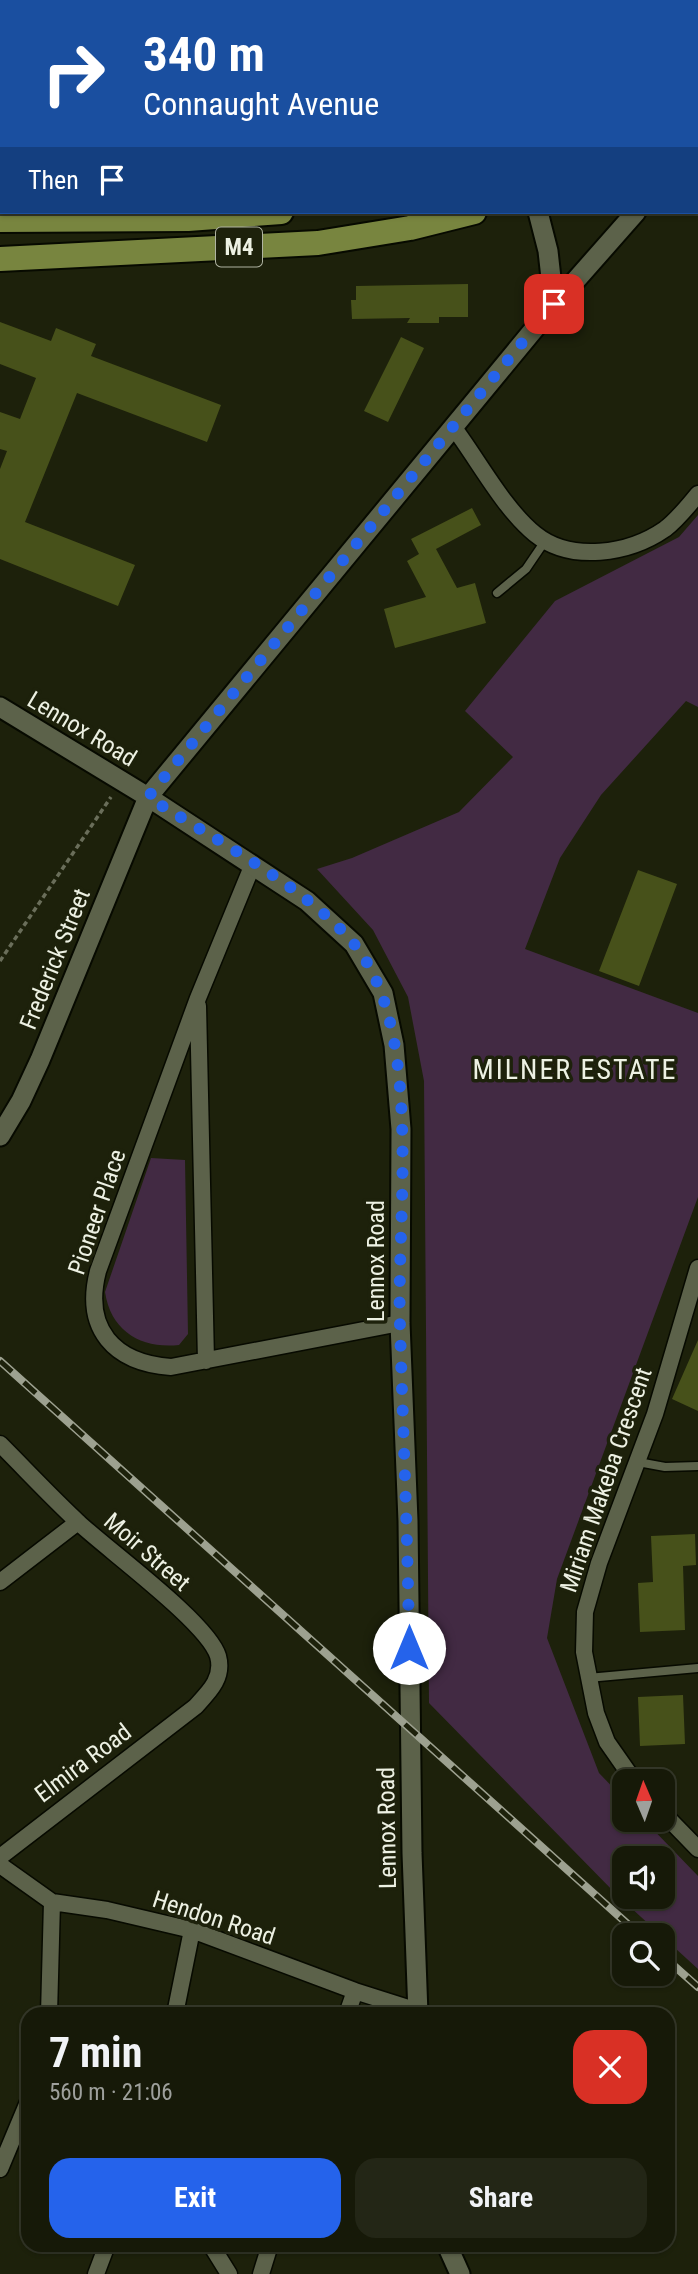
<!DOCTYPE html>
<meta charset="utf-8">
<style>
body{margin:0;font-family:"Roboto Condensed",sans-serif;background:#232616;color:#f1f3f6;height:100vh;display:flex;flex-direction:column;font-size:26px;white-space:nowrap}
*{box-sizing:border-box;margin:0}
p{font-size:23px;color:#9ea09c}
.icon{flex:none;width:38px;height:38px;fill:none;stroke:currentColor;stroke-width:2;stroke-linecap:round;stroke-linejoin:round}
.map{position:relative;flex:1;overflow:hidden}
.panel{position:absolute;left:21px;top:2007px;width:654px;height:245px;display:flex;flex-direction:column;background:#161908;border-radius:21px;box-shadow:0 2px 5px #0004,0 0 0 2px #353829}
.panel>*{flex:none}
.hud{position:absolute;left:0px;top:0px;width:698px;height:214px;box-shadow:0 2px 5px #0004,0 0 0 2px #353829;background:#1a4fa0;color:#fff;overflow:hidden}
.needle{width:46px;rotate:358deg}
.tools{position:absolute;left:612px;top:1769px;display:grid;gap:14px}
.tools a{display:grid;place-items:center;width:63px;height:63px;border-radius:14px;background:#161908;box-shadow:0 2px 5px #0004,0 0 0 2px #353829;font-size:35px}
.pin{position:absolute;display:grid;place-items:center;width:60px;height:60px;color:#fff;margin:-30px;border-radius:14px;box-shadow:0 4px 10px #0006}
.me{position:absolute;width:77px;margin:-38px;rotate:0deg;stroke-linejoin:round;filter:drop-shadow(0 0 5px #0008)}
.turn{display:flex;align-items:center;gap:24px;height:147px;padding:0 28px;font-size:32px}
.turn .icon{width:91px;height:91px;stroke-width:2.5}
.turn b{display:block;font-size:49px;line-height:60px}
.then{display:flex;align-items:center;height:66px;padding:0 28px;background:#0003;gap:14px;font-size:26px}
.round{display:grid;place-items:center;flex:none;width:74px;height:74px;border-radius:21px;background:#232616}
.summary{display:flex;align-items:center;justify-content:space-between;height:119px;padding:0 28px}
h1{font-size:42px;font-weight:700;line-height:52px}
.action{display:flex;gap:14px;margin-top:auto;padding:14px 28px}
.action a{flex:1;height:80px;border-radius:21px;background:#2563eb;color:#fff;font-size:28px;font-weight:700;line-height:80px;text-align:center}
.action a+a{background:#232616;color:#f1f3f6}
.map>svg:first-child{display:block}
</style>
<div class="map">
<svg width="698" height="2274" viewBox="0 0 698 2274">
<rect width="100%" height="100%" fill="#1d210b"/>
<path fill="#422a43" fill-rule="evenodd" d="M698,515V707L686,701L601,795L560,858L525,949L698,1013V1197L557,1579L547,1638L599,1773L625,1800V1820H644L698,1876V1969L618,1896L429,1703L424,1081L408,997L373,930L317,869L352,858L459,812L513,757L465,711L555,601L679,537ZM625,1858H663V1897H625Z
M151,1158L185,1160L188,1334L179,1345C142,1349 111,1332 105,1292Z"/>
<path fill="#47511a" d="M468,284V317H439V323H407L410,318L352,319L351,300H356V286Z
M0,322L51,341L56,328L96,344L91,356L221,405L207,442L77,393L25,522L135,565L118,606L0,559V469L7,451L0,449V412L20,419L36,378L0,364Z
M401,337L424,348L388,422L364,411Z
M472,508L481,525L436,549L457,588L475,583L486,623L395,648L384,609L426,597L407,561L419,554L411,539Z
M638,870L677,884L639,986L599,971Z
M698,1340V1411L672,1399Z
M695,1534L696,1565L683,1566L685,1630L640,1632L638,1583L653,1582L651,1536Z
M683,1695L685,1744L640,1746L638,1697Z"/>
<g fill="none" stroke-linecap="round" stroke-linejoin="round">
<defs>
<path id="service" d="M497,593L526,569L545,541
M638,1462L665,1467L698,1466
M588,1678L698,1668"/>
<path id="minor" d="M583,0L584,2
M454,428C478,460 504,509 535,534C571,563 629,554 665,529C677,520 689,505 698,494
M253,864L198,998L98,1271C83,1329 114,1363 171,1367L400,1323
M198,1006L206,1361
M0,1444C26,1470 52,1498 79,1523C109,1551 208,1623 218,1656C224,1678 209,1692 195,1707L0,1857
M0,1582L78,1522
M635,1782L607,1742L596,1713L584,1652L585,1612L599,1563L655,1414L698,1268
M663,1813L698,1849
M0,1865L52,1902L107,1910L192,1930L355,1991L418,2011
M49,2014L52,1902
M175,2014L192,1930
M347,2014L355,1991
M0,2169L28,2102
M211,2245L229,2274
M96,2274L107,2245
M261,2274L270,2245"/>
<path id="tertiary" d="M538,212L548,251L554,305
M0,707L148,797L307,901L354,944L383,993L394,1045L401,1129L400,1323L408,1521L412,1853L418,2014
M0,1136L21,1101L40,1060L148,797L554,305L636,212
M447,2245L460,2274"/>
<path id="primary" d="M696,77H698
M696,111L698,110
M0,220L188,219L281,212
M0,259L318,243L410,228L474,212"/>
</defs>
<use href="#service" stroke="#070a00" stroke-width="11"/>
<use href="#minor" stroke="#070a00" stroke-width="19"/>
<use href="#tertiary" stroke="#070a00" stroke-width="23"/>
<use href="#primary" stroke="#070a00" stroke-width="28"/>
<path stroke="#6a6e5a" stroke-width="3.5" stroke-dasharray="5 3.5" stroke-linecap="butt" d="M0,961L111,797"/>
<use href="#service" stroke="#5c624a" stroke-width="8"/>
<use href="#minor" stroke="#5c624a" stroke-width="16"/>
<use href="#tertiary" stroke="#5c624a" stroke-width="19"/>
<use href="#primary" stroke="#78853f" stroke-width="24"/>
<defs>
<path id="rail" d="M0,1361L641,1936
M663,1956L698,1987"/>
</defs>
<use href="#rail" stroke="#9da190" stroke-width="8"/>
<use href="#rail" stroke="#1d210b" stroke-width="5" stroke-dasharray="16" stroke-linecap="butt"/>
</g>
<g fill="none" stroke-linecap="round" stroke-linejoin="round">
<path stroke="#2563eb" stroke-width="12" stroke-dasharray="0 21.6" d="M409,1648C408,1540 403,1433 400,1325C396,1218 425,1030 354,944C309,889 209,836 148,797L554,304"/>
</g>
<g text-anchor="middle" stroke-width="7" stroke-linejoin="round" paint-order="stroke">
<rect fill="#1d210b" stroke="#afb3a2" stroke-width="2" x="216" y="227.5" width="46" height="39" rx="5"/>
<g font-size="23" font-weight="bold" fill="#edf1e3">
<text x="239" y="255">M4</text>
</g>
<g font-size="24" fill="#edf1e3" stroke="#1d210b">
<text transform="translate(82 729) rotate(31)" y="8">Lennox Road</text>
<text transform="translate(55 959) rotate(-68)" y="8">Frederick Street</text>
<text transform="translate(97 1212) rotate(-71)" y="8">Pioneer Place</text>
<text transform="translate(376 1261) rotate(-90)" y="8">Lennox Road</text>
<text transform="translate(606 1480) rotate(-71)" y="8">Miriam Makeba Crescent</text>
<text transform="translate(147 1552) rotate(41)" y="8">Moir Street</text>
<text transform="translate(83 1763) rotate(-37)" y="8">Elmira Road</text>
<text transform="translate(387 1828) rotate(-91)" y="8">Lennox Road</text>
<text transform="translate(214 1918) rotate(18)" y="8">Hendon Road</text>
</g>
<g font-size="28" letter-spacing="2" fill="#edf1e3" stroke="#1d210b">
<text x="575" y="1079">MILNER ESTATE</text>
</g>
</g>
</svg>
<div class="tools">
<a><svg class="needle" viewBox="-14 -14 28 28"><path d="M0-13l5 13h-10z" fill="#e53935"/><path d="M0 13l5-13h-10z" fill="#9ea09c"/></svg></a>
<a><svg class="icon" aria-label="sound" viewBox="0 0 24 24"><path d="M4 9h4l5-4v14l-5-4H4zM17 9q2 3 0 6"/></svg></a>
<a><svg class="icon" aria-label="search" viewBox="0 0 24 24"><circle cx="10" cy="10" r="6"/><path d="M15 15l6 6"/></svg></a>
</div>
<div class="pin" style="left:554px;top:304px;background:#d93025"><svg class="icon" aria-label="arrive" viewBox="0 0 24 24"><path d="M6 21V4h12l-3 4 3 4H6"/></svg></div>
<svg class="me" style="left:409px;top:1648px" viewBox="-20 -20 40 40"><circle r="19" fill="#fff"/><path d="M0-13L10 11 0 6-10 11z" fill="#2563eb"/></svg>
<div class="hud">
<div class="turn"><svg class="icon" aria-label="right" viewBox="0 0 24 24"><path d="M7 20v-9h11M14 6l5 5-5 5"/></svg><div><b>340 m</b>Connaught Avenue</div></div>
<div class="then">Then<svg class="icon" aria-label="arrive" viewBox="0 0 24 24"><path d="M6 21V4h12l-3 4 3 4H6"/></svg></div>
</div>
<section class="panel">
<div class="summary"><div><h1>7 min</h1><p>560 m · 21:06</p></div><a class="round" style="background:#d93025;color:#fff"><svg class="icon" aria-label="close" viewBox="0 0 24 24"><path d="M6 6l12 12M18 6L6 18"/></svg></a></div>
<div class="action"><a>Exit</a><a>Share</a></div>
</section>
</div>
